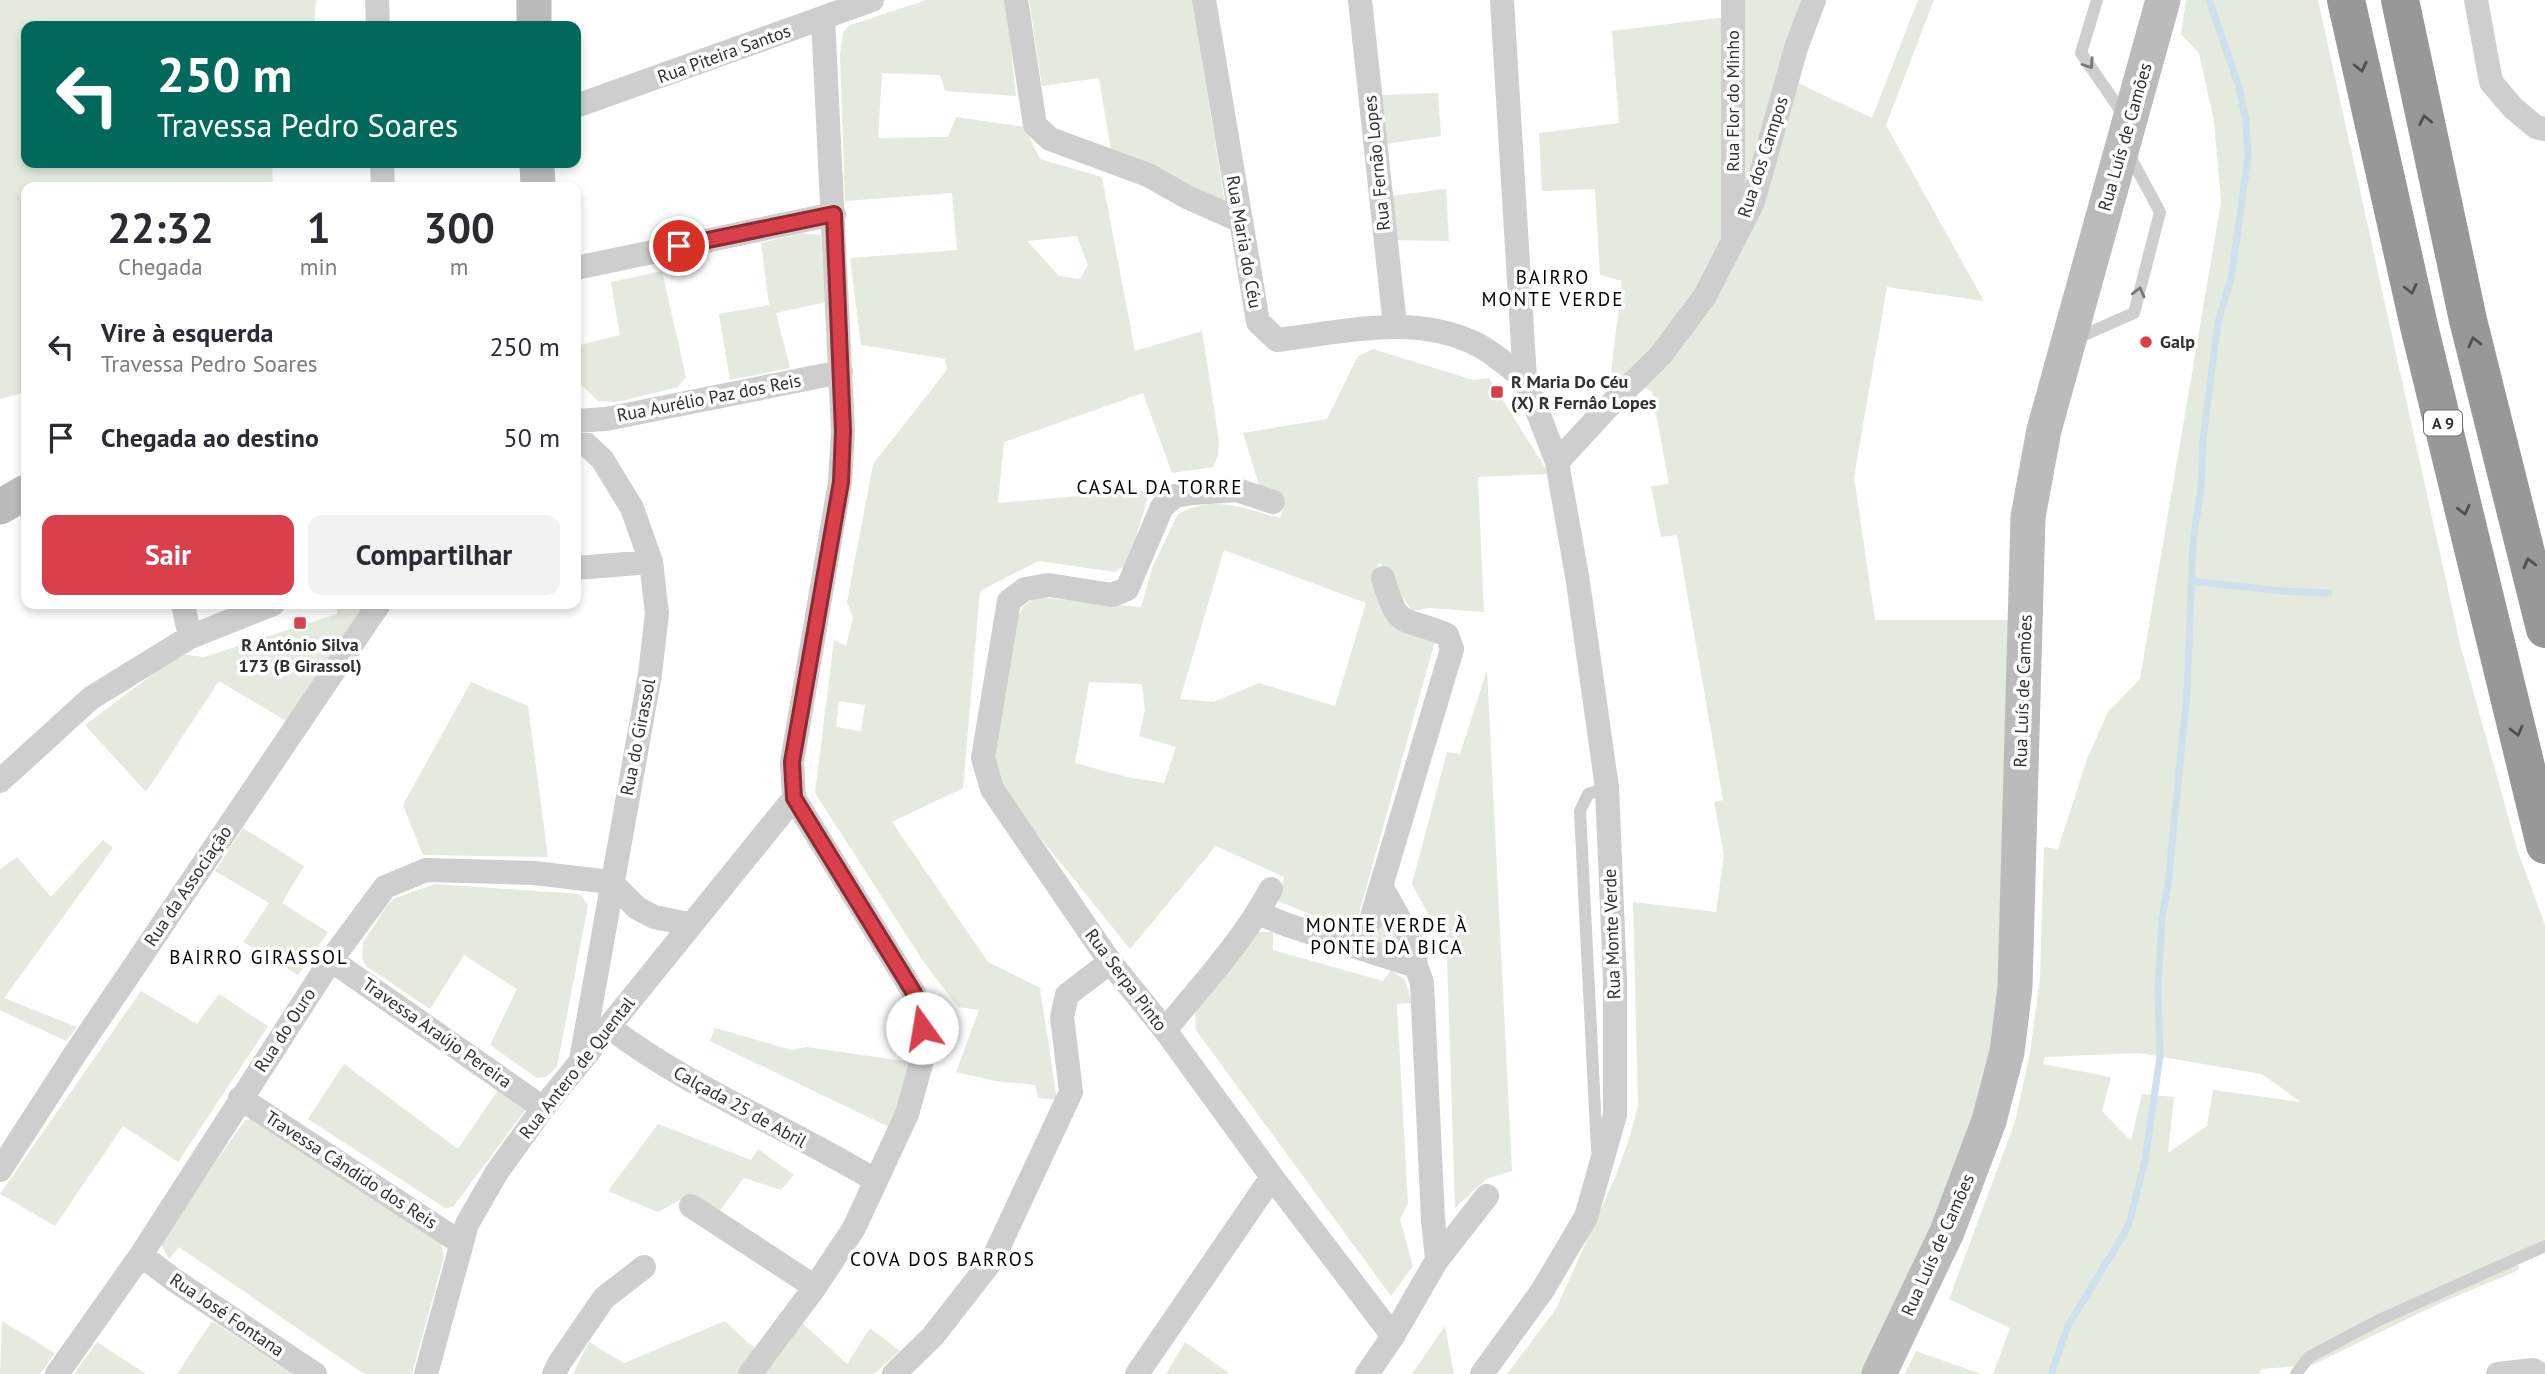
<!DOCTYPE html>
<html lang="pt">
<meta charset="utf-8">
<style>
body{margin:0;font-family:"PT Sans",sans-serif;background:#f2f2f3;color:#2b2b33;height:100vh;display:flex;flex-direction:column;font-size:26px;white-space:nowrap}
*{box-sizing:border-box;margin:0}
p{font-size:23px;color:#7c7c81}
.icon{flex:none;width:38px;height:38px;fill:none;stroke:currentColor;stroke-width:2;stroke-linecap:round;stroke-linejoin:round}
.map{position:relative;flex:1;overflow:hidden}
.panel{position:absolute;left:21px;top:182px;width:560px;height:427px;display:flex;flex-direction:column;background:#fff;border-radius:14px;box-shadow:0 4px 10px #0003}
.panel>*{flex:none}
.banner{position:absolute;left:21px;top:21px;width:560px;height:147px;border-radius:14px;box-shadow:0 4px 10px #0003;background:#00695c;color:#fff;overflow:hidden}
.pin{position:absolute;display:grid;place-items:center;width:60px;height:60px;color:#fff;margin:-30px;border:4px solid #fff;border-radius:50%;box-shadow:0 2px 7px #0007}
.me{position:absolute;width:77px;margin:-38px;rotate:347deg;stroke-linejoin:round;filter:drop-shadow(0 0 5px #0008)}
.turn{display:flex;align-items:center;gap:24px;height:147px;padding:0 21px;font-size:32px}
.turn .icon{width:91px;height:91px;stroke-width:2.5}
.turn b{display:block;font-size:49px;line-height:60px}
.eta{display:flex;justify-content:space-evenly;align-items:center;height:119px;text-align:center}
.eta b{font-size:42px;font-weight:600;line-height:49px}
.button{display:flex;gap:14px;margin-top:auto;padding:14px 21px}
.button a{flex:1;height:80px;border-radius:14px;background:#da404c;color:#fff;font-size:28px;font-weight:600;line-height:80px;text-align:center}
.button a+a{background:#f2f2f3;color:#2b2b33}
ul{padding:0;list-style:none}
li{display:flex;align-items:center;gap:21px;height:91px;padding:0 21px}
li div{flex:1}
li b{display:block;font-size:26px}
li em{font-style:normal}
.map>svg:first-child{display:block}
</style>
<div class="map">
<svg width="2545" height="1374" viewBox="0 0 2545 1374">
<rect width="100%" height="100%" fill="#fff"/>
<path fill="#e4eadd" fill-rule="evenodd" d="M0,0H316L314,26H26V163H272L273,187H26V392L0,399Z
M927,0H1006L1016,96L945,91L940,75L882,73L878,138L948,137L956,117L1024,127L1040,159L1102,177L1135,351L1202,331L1219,440L1218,455L1213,467L1172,473L1143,393L1004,442L998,503L1150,490L1128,564L1115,572L1038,561L980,591L963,788L892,822L988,962L1040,988L1057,1100L1038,1098L1035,1085L996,1081L956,1072L979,1010L958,1007L923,961L815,793L834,640L846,646L853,618L847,602L873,464L947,370L945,359L861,345L850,258L957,250L952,193L845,201L840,56L843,32L850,25ZM1077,236L1088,265L1080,279L1059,276L1027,241ZM839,701L865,705L861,731L836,727Z
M1029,0H1192L1225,203L1111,151L1099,78L1042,86Z
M1742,0H1804L1777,73L1872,118L1918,0H1934L1886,125L1984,301L1887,287L1854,477L1875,620H2013L2007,906L1991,1050L1974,1124L1868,1374H1507L1556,1309L1615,1178L1630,1136L1638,1106L1633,902L1716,912L1724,855L1714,802L1723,800L1677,535L1661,537L1651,486L1669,484L1652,391L1611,372L1622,281L1600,275L1595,189L1542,191L1539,133L1619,123L1612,31L1742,15Z
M2186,0H2318L2460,644L2518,852L2545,925V1239L2516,1253L2519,1270L2445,1301L2312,1365L2261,1369L2260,1374H1993L2010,1328L1949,1299L2015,1122L2030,1053L2040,977L2044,847L2058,849L2087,759L2108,712L2140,679L2221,202L2214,121L2199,53L2181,34ZM2139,1053L2262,1074L2301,1102L2213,1090L2207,1126L2168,1153L2174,1097L2142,1094L2131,1141L2102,1111L2111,1077L2043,1064L2045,1057Z
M1438,93L1441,136L1386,144L1380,95Z
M1446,189L1449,241L1395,240L1390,196Z
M802,233L821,235L825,302L776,313L790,368L730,380L719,314L769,305L761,243Z
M662,271L686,377L678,387L617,402L598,401L576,380V346L620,335L611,282Z
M1373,349L1473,380L1489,378L1549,474L1478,477L1484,612L1429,608L1412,611L1380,563L1373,572L1435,641L1358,917L1344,928L1276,900L1284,877L1216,846L1130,949L1003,791L994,764L1016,621L1023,607L1035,597L1141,607L1153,566L1178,514C1216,494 1243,509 1280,518L1286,501L1259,485L1243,433L1327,419L1358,356ZM1224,550L1366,603L1335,706L1259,683L1213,702L1180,699ZM1089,682L1142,684L1145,710L1139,736L1176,747L1164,783L1127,777L1075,763Z
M337,604H361L365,610L288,722L219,681L146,792L85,725L180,654L204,657L337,614Z
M1487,670L1512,1171L1486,1179L1455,1208L1447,957L1444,943L1412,884L1447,752L1460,754Z
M471,682L528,706L548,857L423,855L403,805Z
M243,828L304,866L282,903L328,932L298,975L243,942L269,903L215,871Z
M103,840L113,848L4,998L77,1027L66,1041L0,1010V869L17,857L51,897Z
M435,884L580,894L588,905L557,1067L546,1077L537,1078L490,1045L517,989L464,955L430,1009L366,966L362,958L363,943L387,905L395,898Z
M1386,916L1402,952L1373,943L1381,918Z
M1258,932H1273V950L1383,981L1391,970L1405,980L1412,1003L1397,1004L1408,1203L1400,1219L1413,1266L1391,1296L1196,1030L1195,1004Z
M141,991L197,1024L219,994L268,1026L178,1162L123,1126L55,1226L0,1194Z
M715,1028L792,1050L806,1047L911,1062L891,1128L710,1041Z
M344,1064L458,1149L498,1090L526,1109L453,1207L445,1208L308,1119Z
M256,1117L441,1243L444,1257L412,1374H364L179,1247L169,1259L160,1242L245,1120Z
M658,1124L751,1160L758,1149L794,1175L781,1190L744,1178L717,1214L680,1200L658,1212L608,1191Z
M2,1321L55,1353L40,1374H0Z
M212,1321L294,1374H177Z
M725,1321L747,1342L758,1349L741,1374H573L589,1342L624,1363Z
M802,1323L847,1364L870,1328L900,1351L874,1374H760Z
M1445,1326L1454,1374H1412Z
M97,1342L146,1374H74Z
M1185,1342L1229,1373L1228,1374H1166Z
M1916,1351L1981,1374H1905Z"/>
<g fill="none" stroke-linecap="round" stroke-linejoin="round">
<path stroke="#cee0eb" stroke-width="7" d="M2191,581L2282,591L2329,593
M2051,1374L2068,1326L2128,1227L2145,1161L2160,1056L2158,987L2162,918L2168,884L2187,693L2193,542L2201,488L2203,440L2218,322L2231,279L2248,157L2246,120L2238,84L2209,0"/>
<path stroke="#cecece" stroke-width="12" d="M2097,0L2081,53L2125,117
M2075,339L2134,313L2160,212L2127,151
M1597,1150L1580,811L1588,794L1607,788
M2296,1374L2309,1357L2379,1320L2545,1246"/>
<path stroke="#cecece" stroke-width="24" d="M377,0L378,26
M1016,0L1035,125L1050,139L1148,175L1187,197L1241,221
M1204,0L1258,322L1277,340C1343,332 1416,313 1478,345C1494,353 1510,368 1525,379
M1360,0L1395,326
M1733,0V237
M2476,0L2491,82L2513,108L2536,127L2545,129
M576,106L872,0
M382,163L383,187
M576,268L834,214
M576,421L606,419L841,372
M576,435L602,459L632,508L651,562L657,613L650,674L581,1060
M1557,462L1605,410L1660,356L1705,296L1753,202L1796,48L1814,0
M1273,502L1237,490L1193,493L1175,496L1162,507L1127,589L1112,595L1049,585L1025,589L1009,601L983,758L992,789L1110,962L1165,1030L1272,1177L1393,1336
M576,568L651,562
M1383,578C1399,633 1402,615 1447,635L1452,649L1381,886L1414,945L1416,966
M183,604L190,637
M0,781L91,698L190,637L273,604
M1258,913L1287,925L1416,966L1422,983L1433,1219L1437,1260
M1354,946L1371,920L1381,886
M331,960L543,1108
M609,1027C692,1090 788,1127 876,1181
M1165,1030C1202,985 1243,941 1271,889
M240,1098L461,1243
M0,1170L75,1054L379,604
M691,1206L815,1287
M141,1255L174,1280L315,1374
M57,1374L141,1255L331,960L385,887L426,870L534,873L611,882L637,908L654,917L689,924
M426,1374L467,1224L497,1172L543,1108L794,798
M554,1374L560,1362L604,1298L644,1267
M750,1374L815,1287L854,1228L907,1114L921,1064L922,1028L914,993L794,798L792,762L840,482L843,431L823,18
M894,1374L933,1336L993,1259L1071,1092L1062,1017L1067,995L1110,962
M1137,1374L1272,1177
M1367,1374L1393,1336L1437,1260L1487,1196
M1482,1374L1542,1291L1586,1217L1615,1115V980L1607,788L1578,582L1557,462L1525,379L1502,0
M2498,1374L2533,1370L2540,1374"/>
<path stroke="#bbb" stroke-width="35" d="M534,0V26
M537,163L538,187
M0,507L26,492
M1879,1374L1947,1232L1989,1121L2007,1052L2015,987L2028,517L2044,430L2163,0"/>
<path stroke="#989898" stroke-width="38" d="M2346,0L2419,326L2545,845
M2400,0L2468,320L2545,629"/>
</g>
<defs><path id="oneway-chevron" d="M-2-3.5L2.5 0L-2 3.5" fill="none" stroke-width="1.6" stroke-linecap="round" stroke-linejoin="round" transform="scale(1.75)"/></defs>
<g stroke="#787878">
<use href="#oneway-chevron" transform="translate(2089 64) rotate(56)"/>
<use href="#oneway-chevron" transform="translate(2139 292) rotate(-75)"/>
</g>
<g stroke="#505050">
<use href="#oneway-chevron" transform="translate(2361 67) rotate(77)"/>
<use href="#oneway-chevron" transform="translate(2425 120) rotate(-102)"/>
<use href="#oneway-chevron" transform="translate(2411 289) rotate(77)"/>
<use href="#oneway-chevron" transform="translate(2474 342) rotate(-104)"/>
<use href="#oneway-chevron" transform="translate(2464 510) rotate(76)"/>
<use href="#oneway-chevron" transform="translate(2529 563) rotate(-104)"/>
<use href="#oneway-chevron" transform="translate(2517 731) rotate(76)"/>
</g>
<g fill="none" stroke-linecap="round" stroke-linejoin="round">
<defs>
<path id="route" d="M679,246L834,214L843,431L841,482L792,762L794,798L914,993L922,1028"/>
</defs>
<use href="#route" stroke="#8e2a31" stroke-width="18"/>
<use href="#route" stroke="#da404c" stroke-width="12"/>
</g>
<g fill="#da404c" stroke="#fff" stroke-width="2.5">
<circle cx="2146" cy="342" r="7"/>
<rect x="1490" y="385" width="14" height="14" rx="3.5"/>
<rect x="293" y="616" width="14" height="14" rx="3.5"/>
</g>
<g text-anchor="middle" stroke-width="7" stroke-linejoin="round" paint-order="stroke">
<rect fill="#fff" stroke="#6f6f6f" stroke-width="2" x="2424" y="410.5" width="38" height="25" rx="5"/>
<g font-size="16" font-weight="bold" fill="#313131">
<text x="2443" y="429">A 9</text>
</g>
<g font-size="18" fill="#313131" stroke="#fff">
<text transform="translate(724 54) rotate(-20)" y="6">Rua Piteira Santos</text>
<text transform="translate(1733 101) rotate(-90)" y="6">Rua Flor do Minho</text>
<text transform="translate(2125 137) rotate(-74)" y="6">Rua Luís de Camões</text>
<text transform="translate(1763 157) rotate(-72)" y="6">Rua dos Campos</text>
<text transform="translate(1377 163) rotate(-96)" y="6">Rua Fernão Lopes</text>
<text transform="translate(1244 242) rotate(80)" y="6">Rua Maria do Céu</text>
<text transform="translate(709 398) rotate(-11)" y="6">Rua Aurélio Paz dos Reis</text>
<text transform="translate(2023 691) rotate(-88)" y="6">Rua Luís de Camões</text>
<text transform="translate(638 737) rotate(-79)" y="6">Rua do Girassol</text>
<text transform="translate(188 886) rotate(-56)" y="6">Rua da Associação</text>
<text transform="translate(1612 934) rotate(-92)" y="6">Rua Monte Verde</text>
<text transform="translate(1126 980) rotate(53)" y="6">Rua Serpa Pinto</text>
<text transform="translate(285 1030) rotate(-57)" y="6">Rua do Ouro</text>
<text transform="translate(437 1033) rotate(35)" y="6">Travessa Araújo Pereira</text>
<text transform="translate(577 1068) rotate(-52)" y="6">Rua Antero de Quental</text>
<text transform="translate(740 1107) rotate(29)" y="6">Calçada 25 de Abril</text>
<text transform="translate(351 1170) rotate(33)" y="6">Travessa Cândido dos Reis</text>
<text transform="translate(1938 1245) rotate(-66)" y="6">Rua Luís de Camões</text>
<text transform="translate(227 1315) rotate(34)" y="6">Rua José Fontana</text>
</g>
<g font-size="18" font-weight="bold" fill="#313131" stroke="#fff" text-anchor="start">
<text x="2160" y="348">Galp</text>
<text x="1511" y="388">R Maria Do Céu<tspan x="1511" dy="21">(X) R Fernâo Lopes</tspan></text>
<text x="300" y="651" text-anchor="middle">R António Silva<tspan x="300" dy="21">173 (B Girassol)</tspan></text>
</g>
<g font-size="19" letter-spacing="2" fill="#000" stroke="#fff">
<text x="1553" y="284">BAIRRO<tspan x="1553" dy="22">MONTE VERDE</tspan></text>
<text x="1160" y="494">CASAL DA TORRE</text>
<text x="1387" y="932">MONTE VERDE À<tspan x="1387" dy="22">PONTE DA BICA</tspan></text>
<text x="259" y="964">BAIRRO GIRASSOL</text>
<text x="943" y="1266">COVA DOS BARROS</text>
</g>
</g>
</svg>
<div class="pin" style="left:679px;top:246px;background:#d93025"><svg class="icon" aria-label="arrive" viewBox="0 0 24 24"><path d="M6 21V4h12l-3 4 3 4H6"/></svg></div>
<svg class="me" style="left:922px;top:1028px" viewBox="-20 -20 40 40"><circle r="19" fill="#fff"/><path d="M0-13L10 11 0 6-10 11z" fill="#da404c"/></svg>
<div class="banner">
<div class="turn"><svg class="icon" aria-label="left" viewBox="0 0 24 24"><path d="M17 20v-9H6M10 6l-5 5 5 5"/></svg><div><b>250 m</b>Travessa Pedro Soares</div></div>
</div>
<section class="panel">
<div class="eta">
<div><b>22:32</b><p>Chegada</p></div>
<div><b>1</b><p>min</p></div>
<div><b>300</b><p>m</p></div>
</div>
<ul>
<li><svg class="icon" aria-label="left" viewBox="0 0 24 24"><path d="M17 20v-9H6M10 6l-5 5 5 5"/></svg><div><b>Vire à esquerda</b><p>Travessa Pedro Soares</p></div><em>250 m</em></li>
<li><svg class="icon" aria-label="arrive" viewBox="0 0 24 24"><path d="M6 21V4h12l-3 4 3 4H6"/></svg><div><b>Chegada ao destino</b></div><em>50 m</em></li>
</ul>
<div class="button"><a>Sair</a><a>Compartilhar</a></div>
</section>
</div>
